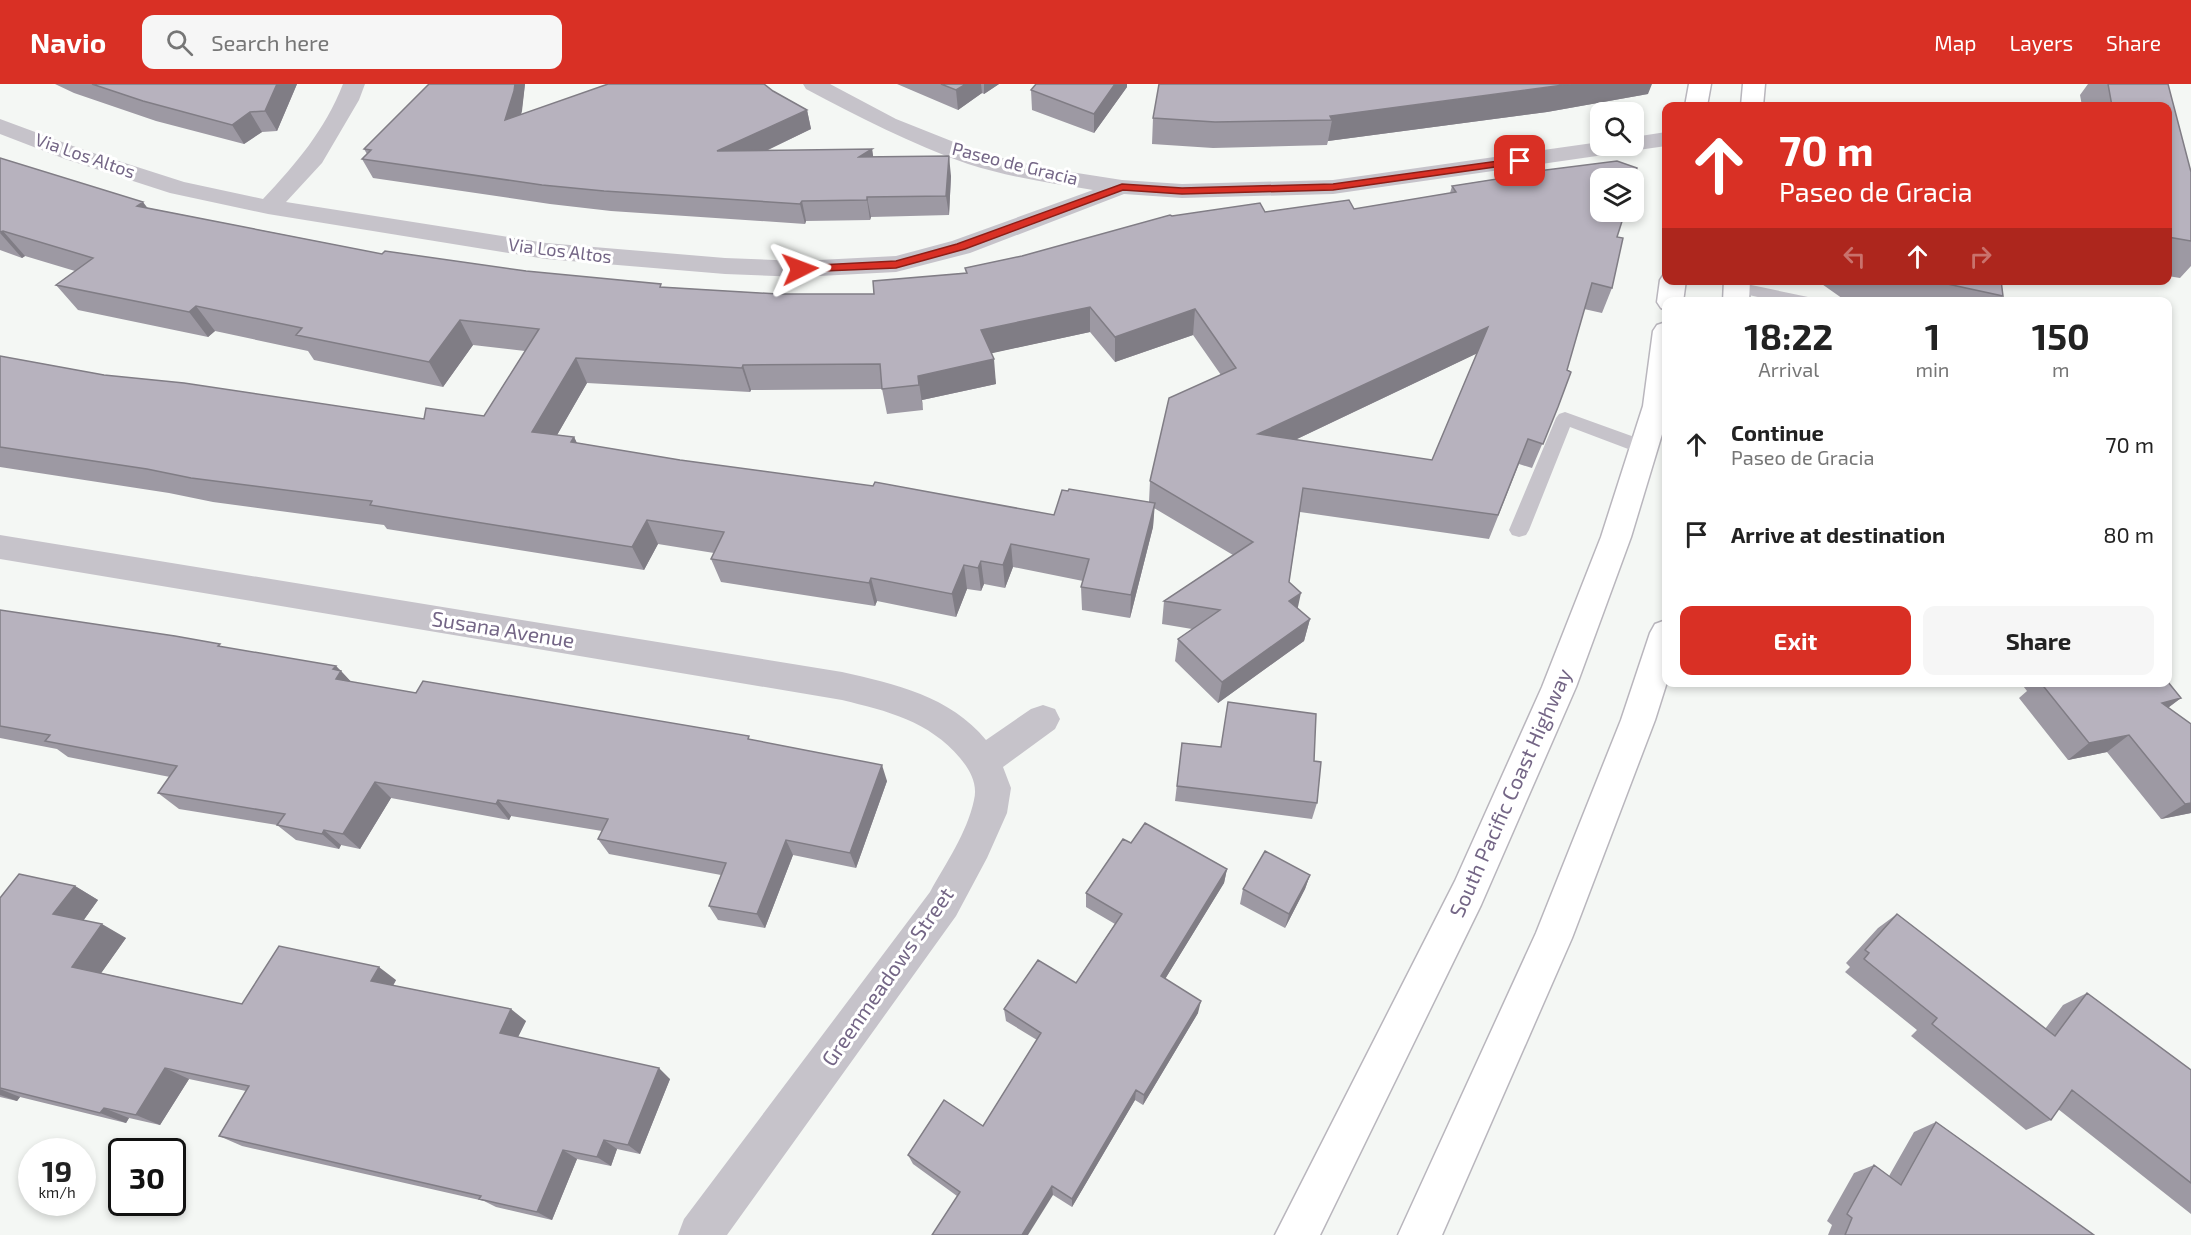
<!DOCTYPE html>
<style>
body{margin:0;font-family:"Exo 2",sans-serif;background:#f6f6f6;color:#222;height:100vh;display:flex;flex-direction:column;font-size:22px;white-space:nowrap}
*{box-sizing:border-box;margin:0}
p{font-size:20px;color:#767676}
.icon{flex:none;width:33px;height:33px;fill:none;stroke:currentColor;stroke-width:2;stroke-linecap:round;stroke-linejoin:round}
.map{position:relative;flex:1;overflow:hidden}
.drawer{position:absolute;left:1662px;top:213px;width:510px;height:390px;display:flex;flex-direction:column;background:#fff;border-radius:12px;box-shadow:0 3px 9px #0003}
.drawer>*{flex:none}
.guide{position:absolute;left:1662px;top:18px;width:510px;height:183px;border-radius:12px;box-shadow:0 3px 9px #0003;background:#d93025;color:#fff;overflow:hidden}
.buttons{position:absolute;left:1590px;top:18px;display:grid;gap:12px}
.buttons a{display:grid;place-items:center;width:54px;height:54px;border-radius:12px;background:#fff;box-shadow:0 3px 9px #0003;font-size:30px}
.speed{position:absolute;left:18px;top:1054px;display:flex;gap:12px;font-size:30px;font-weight:700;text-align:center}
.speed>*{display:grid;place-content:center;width:78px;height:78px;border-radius:50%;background:#fff;box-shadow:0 3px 9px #0003;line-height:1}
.speed small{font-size:15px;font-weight:400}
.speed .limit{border:3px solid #111;border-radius:9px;background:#fff;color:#111}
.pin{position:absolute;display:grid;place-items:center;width:51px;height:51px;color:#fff;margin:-26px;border-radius:12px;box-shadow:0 3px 9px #0006}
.me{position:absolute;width:66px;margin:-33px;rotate:87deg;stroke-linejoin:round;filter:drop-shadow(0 0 4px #0008)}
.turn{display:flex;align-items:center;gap:21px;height:126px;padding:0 18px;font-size:27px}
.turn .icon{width:78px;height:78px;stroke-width:2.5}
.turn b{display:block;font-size:42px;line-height:51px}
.lanes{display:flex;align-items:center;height:57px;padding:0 18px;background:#0003;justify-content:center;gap:30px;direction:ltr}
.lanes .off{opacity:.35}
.eta{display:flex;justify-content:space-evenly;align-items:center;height:102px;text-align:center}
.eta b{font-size:36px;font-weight:700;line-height:42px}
.action{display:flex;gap:12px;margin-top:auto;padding:12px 18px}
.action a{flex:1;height:69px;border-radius:12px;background:#d93025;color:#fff;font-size:24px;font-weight:700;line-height:69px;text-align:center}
.action a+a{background:#f6f6f6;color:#222}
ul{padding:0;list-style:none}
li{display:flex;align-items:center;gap:18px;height:90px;padding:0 18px}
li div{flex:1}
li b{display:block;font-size:22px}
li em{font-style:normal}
header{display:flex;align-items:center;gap:36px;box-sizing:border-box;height:84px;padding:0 30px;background:#d93025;color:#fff}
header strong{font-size:28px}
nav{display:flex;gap:33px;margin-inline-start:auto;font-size:21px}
.search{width:420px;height:54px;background:#f6f6f6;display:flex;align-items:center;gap:15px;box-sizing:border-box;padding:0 21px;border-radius:12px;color:#767676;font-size:22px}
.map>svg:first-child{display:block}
</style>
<header>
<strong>Navio</strong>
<div class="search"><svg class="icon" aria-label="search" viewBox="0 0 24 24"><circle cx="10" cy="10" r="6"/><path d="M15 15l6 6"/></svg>Search here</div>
<nav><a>Map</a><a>Layers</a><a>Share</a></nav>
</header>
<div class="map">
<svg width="2191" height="1151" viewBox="0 0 2191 1151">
<rect width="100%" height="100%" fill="#f4f7f4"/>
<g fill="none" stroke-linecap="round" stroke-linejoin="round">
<defs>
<path id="highway" d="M1689,0H1711L1707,22H1685Z
M1743,0H1765L1763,22H1741Z
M1664,190H1666V196H1686L1683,218H1666V226L1661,224L1657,218L1660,196Z
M1724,196H1750L1749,218H1723Z
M1666,238V337L1631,453L1576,603L1481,821L1320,1151H1275L1455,797L1542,603L1601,453L1643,322L1653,247L1657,241Z
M1666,536L1667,598L1655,636L1572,854L1442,1151H1398L1536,849L1621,636L1650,549L1655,540Z"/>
</defs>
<use href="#highway" stroke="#b9b6bd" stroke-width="3"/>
<path fill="#c6c3ca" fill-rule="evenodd" d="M1737,198L1808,213L1816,218H1780L1731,207L1729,203L1731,199Z
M1565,328L1651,359L1653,364L1651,369L1644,371L1570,343L1529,446L1526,451L1519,453L1512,451L1509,446L1556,334L1559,330Z"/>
<path fill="#c6c3ca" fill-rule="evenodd" d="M343,0H365L359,16L322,79L286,118L546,159L725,174L800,177L896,172L952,157L1093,106C1051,99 1008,93 968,80C911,60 859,33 806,5L803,0H830L896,35L984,70L1045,84L1122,96L1182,100L1333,96L1600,58V62H1634V53L1666,48V62L1333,110L1182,114L1124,110L970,169L896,188L800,193L725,190L546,175L268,130L170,109L65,75L0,50V35L81,65L184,98L263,115C296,80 325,46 343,0Z
M0,451L842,588C895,600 950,612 986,656L1031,625L1043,621L1055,625L1060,635L1055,645L1003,683L1011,704L1007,729L987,774L956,832L727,1151H678L684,1135L930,808C946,779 967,749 974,716C978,700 970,686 960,674C929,637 887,627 842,616L0,475Z"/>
<use href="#highway" fill="#fff" fill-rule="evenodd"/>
</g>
<path fill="#9d99a3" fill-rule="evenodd" d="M55,0H297L277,47L262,48L244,60L156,37L74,9Z
M429,0H525L521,31L773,7L807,26L811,45L766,67L872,65L873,73L951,92L949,131L871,133L870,136L806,137L805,140L611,127L550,120L373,94L362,75L367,70L364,65Z
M897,0H999L984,10L982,9L958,26Z
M2088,0H2168L2191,88V182L2180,194L2168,192V22H2082L2080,11Z
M1127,3L1094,49L1032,26L1031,6Z
M1648,10L1547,28L1328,57L1327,61L1213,64L1152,60L1153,34Z
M0,74L148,124L382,170L662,203L778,210H874L966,189L965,184L1022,172L1172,132L1265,128L1354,125L1450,109L1452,102L1521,91L1522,89L1617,153L1612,204L1602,229L1584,225L1567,286L1558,323L1532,384L1519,380L1489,455L1300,428L1289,498L1297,524L1310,535L1304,557L1218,619L1175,577L1178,555L1192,545L1162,540L1164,517L1233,471L1154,424L1153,443L1130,534L1082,526L1081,503L1083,497L1013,483L1005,504L984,500L981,507L967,505L956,533L877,517L875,522L721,498L711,475L714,469L658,460L644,486L387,445L384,441L213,418L169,409L0,383V272L104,291L424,335L484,332L525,267L473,261L443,303L314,276L308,267L215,247L208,253L78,226L56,201L75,187L25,172L22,174L0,166ZM1090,248L1115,278L1193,251L1221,291L1150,397L1149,418L1054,431L680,376L577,359L574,353L557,351L587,299L750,308L751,306L882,305L887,330L923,326L922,316L996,300L991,269ZM1477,269L1432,376L1295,356L1417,298Z
M1819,196H2001L2003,212L1998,218H1850L1846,217L1819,198Z
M0,526L336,582L351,598L416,609L750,655L887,697L856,784L793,771L765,844L718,836L709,822L721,791L609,770L598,755L602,747L511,732L509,736L391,714L360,765L341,761L339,765L296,756L277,741L179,725L158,709L170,693L68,673L57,665L0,654Z
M2020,598H2168L2181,614L2168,624L2191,640V729L2161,735L2107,668L2068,676L2019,614L2027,607Z
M1182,659L1314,677L1317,719L1312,735L1175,717Z
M1131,759L1227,785L1224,799L1165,895L1198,929L1143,1021L1135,1016L1072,1123L1053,1111L957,1112L913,1080L908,1071L983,1042L1037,956L1006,937L1004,925L1076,899L1115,840L1086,823V809Z
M1310,791L1305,805L1285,844L1240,820L1243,805Z
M75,802L98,816L83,837L126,854L101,889L242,920L396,896L393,902L526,937L518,953L670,995L640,1070L617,1065L611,1082L577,1075L552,1136L496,1123L484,1117L242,1062L219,1052L246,1007L189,995L160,1041L129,1034L126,1039L20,1013L17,1017L0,1013V814Z
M1897,830L2045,945L2063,921L2087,909L2191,986V1130L2058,1025L2051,1036L2026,1046L1911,952L1917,946L1845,888L1850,883L1846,879L1878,844Z
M1936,1038L2094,1151H1828L1832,1141L1827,1137L1854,1089L1874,1081L1889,1092L1914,1048Z"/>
<path fill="#807d85" d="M277,0H297L277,47L265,27Z
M515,0H525L522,27L513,56L505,36Z
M966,0H981L982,9L958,26L956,6Z
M984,0H999L984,10Z
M1115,0H1127V3L1094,49V30Z
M1571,0H1652L1648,10L1547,28L1328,57L1332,36L1330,32Z
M807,26L811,45L723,87L717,67Z
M250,28L262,48L244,60L232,41Z
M872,65L875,84L859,73Z
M949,72L951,92L949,131L946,112Z
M867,113L871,133L870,136L867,116Z
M802,117L806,137L805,140L800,120Z
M143,118L162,143L137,122Z
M3,147L25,172L22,174L0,149Z
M196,222L215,247L208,253L189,228Z
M1090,223V248L984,271L981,246Z
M1195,225L1193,251L1115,278V253Z
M460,236L473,261L443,303L429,278Z
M1488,243L1480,268L1255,375L1258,350Z
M576,274L587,299L545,372L532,348Z
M994,275L996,300L922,316L923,326L918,292Z
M743,281L751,306L750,308L742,284Z
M574,353L586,378L571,358Z
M1155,419L1153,443L1130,534L1131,511Z
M647,436L658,460L644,486L632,463Z
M1011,460L1013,483L1005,504L1003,481Z
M981,477L984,500L981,507L978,484Z
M964,481L967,505L956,533L952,510Z
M871,494L877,517L875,522L869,499Z
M1301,509L1296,532L1289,517Z
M1310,535L1304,557L1218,619L1222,598Z
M336,582L341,587L357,604L336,595L333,585Z
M2181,614L2158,631L2162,619Z
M2129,651L2107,668L2068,676L2089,659Z
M882,681L887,697L856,784L850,769Z
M375,698L391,714L360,765L343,750Z
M498,716L511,732L509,736L496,720Z
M2191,719V729L2161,735L2185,720Z
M324,746L341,761L339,765L322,750Z
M786,756L793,771L765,844L757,830Z
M1227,785L1224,799L1159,905L1161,892Z
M1310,791L1305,805L1285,844L1289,830Z
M75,802L98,816L78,844L53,830Z
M102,840L126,854L97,895L72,883Z
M379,883L396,896L388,910L371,897Z
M1201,917L1198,929L1143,1021L1144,1011Z
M511,925L526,937L514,961L500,949Z
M165,984L189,995L160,1041L136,1031Z
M659,984L670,995L640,1070L628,1061Z
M0,1005L20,1013L17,1017L0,1011Z
M1136,1006L1135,1016L1072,1123V1115Z
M104,1024L129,1034L126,1039L100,1029Z
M604,1056L617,1065L611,1082L597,1073Z
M563,1066L577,1075L552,1136L537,1128Z
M1052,1102L1053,1111L1028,1151H1022Z"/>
<path fill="#b7b2be" stroke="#807d85" stroke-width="1.5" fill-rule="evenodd" d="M92,0H277L265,27L250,28L232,41L143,17Z
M429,0H515L514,7L505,36L608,0H764L773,7L807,26L717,67L872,65L859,73L949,72L946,112L867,113V116L802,117L800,120L604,107L542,101L362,75L371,66L364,65Z
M941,0H966L956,6Z
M1036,0H1115L1094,30L1031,6Z
M1159,0H1571L1330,32L1332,36L1215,38L1153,34Z
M2108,0H2168L2191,88V157L2168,153V22H2112Z
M0,74L143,118L137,122L382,170L385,167L526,187L661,200L660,203L778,210H874L873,197L967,189L965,184L1022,172L1170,131L1172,132L1260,119L1265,128L1349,116L1354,125L1456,108L1452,102L1523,91L1522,89L1617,77L1637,84L1634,96V94H1600V128H1625L1617,153L1623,154L1612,204L1592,199L1567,286L1571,288L1558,323L1543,360L1528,355L1498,431L1303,404L1289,498L1301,509L1289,517L1310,535L1222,598L1178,555L1220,526L1164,517L1253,458L1150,397L1169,314L1236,284L1195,225L1115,253L1090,223L981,246L994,275L918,292L919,301L882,305L880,280L743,281L742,284L576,274L532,348L574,353L571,358L680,376L873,402L875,398L1054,431L1062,406L1068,407L1069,405L1155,419L1131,511L1081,503L1089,475L1011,460L1003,481L981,477L978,484L964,481L952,510L871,494L869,499L711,475L724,448L647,436L632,463L370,421L372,417L191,394L147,385L0,363V272L104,291L184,299L424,335L426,324L484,332L539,245L460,236L429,278L296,251L302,244L196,222L189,228L56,201L93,174L3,147L0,148ZM1488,243L1432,376L1258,350Z
M1929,196H2001L2003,212Z
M0,526L175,552L220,560L218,562L336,582L333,585L341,587L336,595L416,609L423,597L749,652L748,655L882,681L850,769L786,756L757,830L709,822L726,779L598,755L608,735L498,716L496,720L375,698L343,750L324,746L322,750L277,741L285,730L158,709L177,682L45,657L50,651L0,642Z
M2040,598H2168L2181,614L2162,619L2191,640V719L2185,720L2129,651L2089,659Z
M1228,618L1316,630L1314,677L1321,678L1317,719L1177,702L1182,659L1221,663Z
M1145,739L1227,785L1161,892L1201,917L1144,1011L1136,1006L1072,1115L1052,1102L1022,1151H932L960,1108L908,1071L944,1016L983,1042L1041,949L1004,925L1038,876L1076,899L1122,830L1086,809L1123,755L1131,759Z
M1265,767L1310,791L1289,830L1243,805Z
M19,790L75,802L53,830L102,840L72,883L242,920L279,862L379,883L371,897L511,925L500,949L659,984L628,1061L604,1056L597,1073L563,1066L537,1128L479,1115L481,1112L219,1052L249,1002L165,984L136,1031L104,1024L100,1029L0,1004V814Z
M1897,830L2055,952L2087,909L2191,986V1099L2072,1006L2051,1036L1932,940L1937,934L1864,875L1869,869L1865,866Z
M1936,1038L2094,1151H1845L1852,1134L1847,1130L1874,1081L1901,1101Z"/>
<path fill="#d93025" stroke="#8d1f18" stroke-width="1.5" d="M1520,74L1525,77L1523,79L1333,106L1182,110L1123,106L965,165L896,184L800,188L795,185L800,182L896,177L957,160L1122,100L1182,104L1333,100Z"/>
<g text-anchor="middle" stroke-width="6" stroke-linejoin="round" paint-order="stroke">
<g font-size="18" fill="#746686" stroke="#fff">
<text transform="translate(85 72) rotate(19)" y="6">Via Los Altos</text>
<text transform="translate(1015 80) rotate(14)" y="6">Paseo de Gracia</text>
<text transform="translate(560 167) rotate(7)" y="6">Via Los Altos</text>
</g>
<g font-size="21" fill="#746686" stroke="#fff">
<text transform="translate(503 546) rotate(9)" y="7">Susana Avenue</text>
<text transform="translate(1511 709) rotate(-66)" y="7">South Pacific Coast Highway</text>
<text transform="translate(888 893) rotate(-55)" y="7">Greenmeadows Street</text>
</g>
</g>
</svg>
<div class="buttons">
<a><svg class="icon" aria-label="search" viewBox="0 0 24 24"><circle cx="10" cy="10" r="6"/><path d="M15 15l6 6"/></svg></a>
<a><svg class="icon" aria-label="layers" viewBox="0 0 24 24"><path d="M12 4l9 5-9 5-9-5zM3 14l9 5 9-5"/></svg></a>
</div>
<div class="speed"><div>19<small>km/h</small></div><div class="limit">30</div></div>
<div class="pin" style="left:1520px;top:77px;background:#d93025"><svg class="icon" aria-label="arrive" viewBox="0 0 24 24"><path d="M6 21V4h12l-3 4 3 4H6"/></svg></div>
<svg class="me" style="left:800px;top:185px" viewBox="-20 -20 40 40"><path d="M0-17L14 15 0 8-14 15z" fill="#d93025" stroke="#fff" stroke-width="4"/></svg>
<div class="guide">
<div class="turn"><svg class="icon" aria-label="ahead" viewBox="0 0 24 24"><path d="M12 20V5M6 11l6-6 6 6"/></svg><div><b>70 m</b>Paseo de Gracia</div></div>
<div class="lanes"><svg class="icon off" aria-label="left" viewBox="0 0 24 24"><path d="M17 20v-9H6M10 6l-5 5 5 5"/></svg><svg class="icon" aria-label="ahead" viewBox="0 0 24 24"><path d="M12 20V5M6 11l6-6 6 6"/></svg><svg class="icon off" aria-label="right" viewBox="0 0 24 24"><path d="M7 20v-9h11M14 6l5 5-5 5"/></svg></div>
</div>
<section class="drawer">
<div class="eta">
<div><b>18:22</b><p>Arrival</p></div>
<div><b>1</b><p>min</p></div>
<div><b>150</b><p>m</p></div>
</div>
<ul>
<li><svg class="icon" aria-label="ahead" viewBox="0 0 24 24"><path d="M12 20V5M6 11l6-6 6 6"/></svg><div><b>Continue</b><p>Paseo de Gracia</p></div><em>70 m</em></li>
<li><svg class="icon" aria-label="arrive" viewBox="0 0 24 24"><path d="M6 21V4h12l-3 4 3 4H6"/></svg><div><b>Arrive at destination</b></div><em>80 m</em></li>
</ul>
<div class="action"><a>Exit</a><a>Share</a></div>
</section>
</div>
